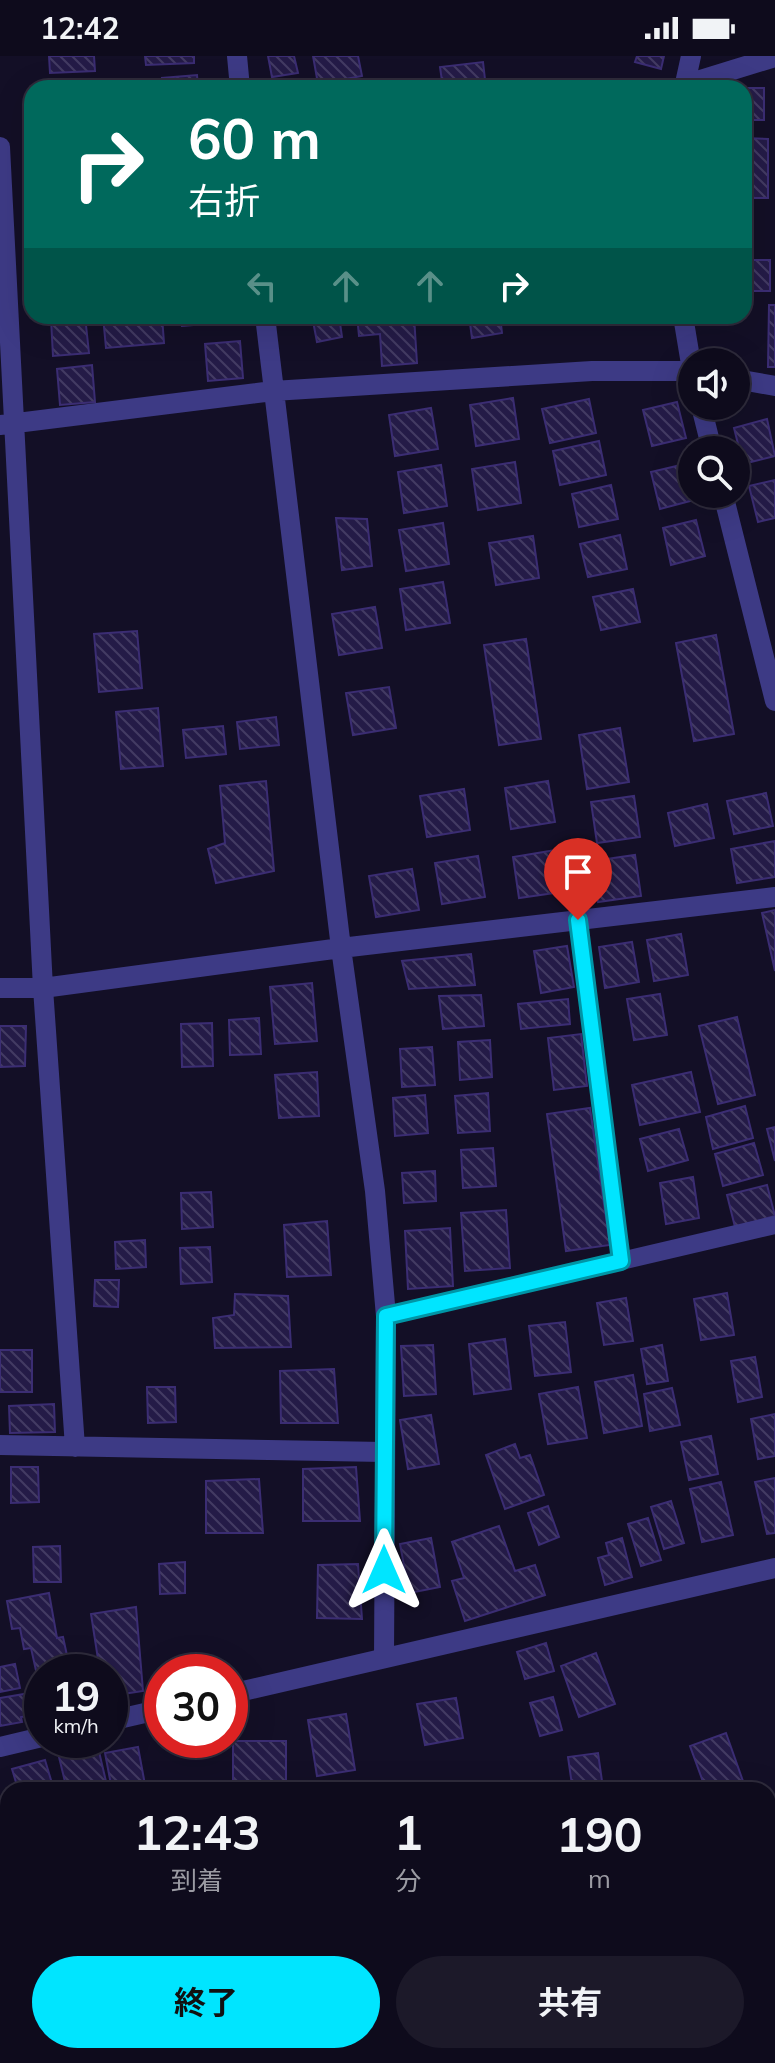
<!DOCTYPE html>
<html lang="ja">
<meta charset="utf-8">
<style>
body{margin:0;font-family:Mulish,"Noto Sans JP",sans-serif;background:#1c1929;color:#f1f3f6;height:100vh;display:flex;flex-direction:column;font-size:30px;white-space:nowrap}
*{box-sizing:border-box;margin:0}
p{font-size:26px;color:#9b9ba3}
.icon{flex:none;width:44px;height:44px;fill:none;stroke:currentColor;stroke-width:2;stroke-linecap:round;stroke-linejoin:round}
.map{position:relative;flex:1;overflow:hidden}
.side{position:absolute;left:0px;top:1726px;width:776px;height:282px;display:flex;flex-direction:column;background:#0e0b1c;border-radius:24px 24px 0 0;box-shadow:0 8px 32px #0002,0 0 0 2px #2e2b3b}
.side>*{flex:none}
.banner{position:absolute;left:24px;top:24px;width:728px;height:244px;border-radius:24px;box-shadow:0 8px 32px #0002,0 0 0 2px #2e2b3b;background:#00695c;color:#fff;overflow:hidden}
.fabs{position:absolute;left:678px;top:292px;display:grid;gap:16px}
.fabs a{display:grid;place-items:center;width:72px;height:72px;border-radius:50%;background:#0e0b1c;box-shadow:0 8px 32px #0002,0 0 0 2px #2e2b3b;font-size:40px}
.speed{position:absolute;left:24px;top:1598px;display:flex;gap:16px;font-size:40px;font-weight:700;text-align:center}
.speed>*{display:grid;place-content:center;width:104px;height:104px;border-radius:50%;background:#0e0b1c;box-shadow:0 8px 32px #0002,0 0 0 2px #2e2b3b;line-height:1}
.speed small{font-size:20px;font-weight:400}
.speed .limit{border:12px solid #d22;background:#fff;color:#111}
.pin{position:absolute;display:grid;place-items:center;width:68px;height:68px;color:#fff;margin:-82px -34px;border-radius:50% 50% 50% 0;rotate:-45deg;box-shadow:0 0 8px #0007}
.pin .icon{rotate:45deg}
.me{position:absolute;width:88px;margin:-44px;rotate:0deg;stroke-linejoin:round;filter:drop-shadow(0 0 6px #0008)}
.turn{display:flex;align-items:center;gap:28px;height:168px;padding:0 32px;font-size:36px}
.turn .icon{width:104px;height:104px;stroke-width:2.5}
.turn b{display:block;font-size:56px;line-height:68px}
.lanes{display:flex;align-items:center;height:76px;padding:0 32px;background:#0003;justify-content:center;gap:40px;direction:ltr}
.lanes .off{opacity:.35}
.eta{display:flex;justify-content:space-evenly;align-items:center;height:136px;text-align:center}
.eta b{font-size:48px;font-weight:700;line-height:56px}
.cta{display:flex;gap:16px;margin-top:auto;padding:16px 32px}
.cta a{flex:1;height:92px;border-radius:48px;background:#00e5ff;color:#111;font-size:32px;font-weight:700;line-height:92px;text-align:center}
.cta a+a{background:#1c1929;color:#f1f3f6}
.status{display:flex;justify-content:space-between;align-items:center;height:56px;padding:0 40px;background:#0e0b1c;direction:ltr}
.status svg{height:22px;fill:currentColor}
.map>svg:first-child{display:block}
</style>
<div class="status"><b>12:42</b><svg viewBox="0 0 49 12"><path d="M0 12V9h3v3zM5 12V6h3v6zM10 12V3h3v9zM15 12V0h3v12zM26 1h20v11H26zM47 4h2v5h-2z"/></svg></div>
<div class="map">
<svg width="775" height="2007" viewBox="0 0 775 2007">
<defs>
<pattern id="building-back-hatch" width="6" height="6" patternUnits="userSpaceOnUse" patternTransform="scale(2)"><rect width="6" height="6" fill="#241b47"/><path d="M-1 5l2 2M0 0l6 6M5-1l2 2" fill="none" stroke="#433b63"/></pattern>
</defs>
<rect width="100%" height="100%" fill="#130f26"/>
<path fill="url(#building-back-hatch)" stroke="#3b2d73" stroke-width="2" d="M49,0H94L95,15L50,17Z
M145,0H194V7L146,9Z
M268,0H294L298,17L272,21Z
M313,0H358L362,20L318,28Z
M637,0H664L661,13L635,6Z
M483,6L486,32H443L440,11Z
M197,19L198,32H163L162,22Z
M105,25V32H60V27Z
M744,32H764V64H744Z
M744,82L768,83V142H744Z
M744,204H770V235H744Z
M769,249H775V311H768Z
M85,260L89,297L53,300L51,263Z
M103,260H162L164,287L106,292Z
M181,260H217L218,267L182,270Z
M312,260H339L342,281L317,286Z
M357,260H414L417,307L382,310L380,278L359,280Z
M469,260H500L502,277L472,282Z
M240,285L243,322L208,325L205,288Z
M92,309L95,346L60,349L57,313Z
M513,342L519,383L476,390L470,349Z
M589,343L596,377L550,387L542,353Z
M677,346L686,382L652,390L643,354Z
M431,352L438,393L395,400L389,359Z
M767,363L775,400L743,408L734,372Z
M599,385L606,419L560,429L553,395Z
M515,406L521,447L478,454L472,413Z
M685,408L694,444L660,453L651,416Z
M441,409L447,450L404,457L398,416Z
M775,424V462L758,466L749,430Z
M611,429L618,463L579,471L572,438Z
M336,462L367,463L372,510L342,514Z
M696,464L705,500L671,509L663,472Z
M443,467L449,508L406,515L399,474Z
M620,479L627,513L588,521L580,488Z
M533,480L539,522L496,529L489,487Z
M443,526L450,567L406,574L400,533Z
M633,533L640,566L601,574L593,541Z
M375,551L382,592L339,599L332,558Z
M137,575L142,632L99,636L94,578Z
M716,579L734,678L694,685L676,587Z
M526,583L541,683L499,689L484,589Z
M389,631L396,672L353,679L346,637Z
M158,652L163,710L121,713L116,656Z
M276,661L279,689L240,693L237,666Z
M223,670L226,698L186,702L183,674Z
M620,672L629,726L587,733L579,679Z
M266,725L274,815L216,827L208,793L225,787L220,730Z
M548,725L555,766L511,773L505,732Z
M464,733L470,774L427,781L420,740Z
M766,737L773,770L734,778L727,745Z
M634,740L640,781L597,787L591,746Z
M707,748L714,782L675,790L668,757Z
M775,785V821L737,827L731,793Z
M556,794L562,836L519,842L513,801Z
M635,799L641,840L598,846L592,805Z
M478,800L485,841L442,848L435,807Z
M412,813L419,854L376,861L369,820Z
M775,854V915L762,857Z
M681,878L688,919L654,925L647,884Z
M632,886L639,926L605,932L599,891Z
M567,890L574,931L541,937L534,895Z
M471,898L475,929L409,933L402,905Z
M312,927L317,985L275,988L270,931Z
M660,938L667,979L634,984L627,943Z
M481,939L484,970L443,973L439,940Z
M568,943L570,968L521,973L518,948Z
M737,961L755,1039L718,1048L699,970Z
M259,962L261,998L230,999L229,964Z
M212,967L213,1010L182,1011L181,968Z
M0,970H26L25,1010L0,1011Z
M581,978L587,1030L554,1034L548,982Z
M490,984L492,1021L460,1024L458,986Z
M432,991L435,1029L402,1031L400,993Z
M317,1016L319,1060L279,1062L275,1019Z
M691,1016L700,1056L640,1069L632,1029Z
M488,1037L490,1075L458,1077L455,1040Z
M425,1039L428,1077L395,1080L393,1042Z
M745,1050L753,1082L713,1093L706,1061Z
M590,1052L610,1189L566,1195L547,1058Z
M775,1071V1105L767,1073Z
M679,1073L688,1104L648,1115L640,1083Z
M754,1087L763,1119L723,1130L715,1098Z
M493,1092L496,1130L463,1132L461,1094Z
M435,1115L436,1145L404,1147L402,1117Z
M693,1121L699,1162L666,1168L660,1127Z
M767,1129L775,1160L735,1171L727,1139Z
M211,1136L213,1171L182,1173L181,1137Z
M506,1154L510,1212L465,1215L461,1157Z
M327,1165L331,1219L287,1221L284,1169Z
M450,1172L453,1230L408,1233L405,1175Z
M145,1184L146,1211L116,1213L115,1186Z
M210,1191L212,1226L181,1228L180,1192Z
M95,1224H119L118,1251L94,1250Z
M727,1237L734,1279L701,1284L694,1243Z
M235,1238L288,1240L291,1291L215,1292L213,1262L234,1259Z
M626,1242L633,1285L604,1289L597,1247Z
M565,1266L571,1316L535,1320L529,1270Z
M505,1283L511,1333L474,1338L469,1288Z
M433,1289L436,1338L404,1340L401,1290Z
M662,1289L668,1325L647,1328L641,1293Z
M0,1294H32V1336H0Z
M755,1301L762,1341L738,1346L731,1305Z
M334,1313L338,1367H281L280,1315Z
M633,1319L642,1370L604,1377L595,1326Z
M147,1331H175L176,1366L148,1367Z
M578,1331L587,1382L548,1388L539,1338Z
M672,1332L680,1369L650,1375L644,1338Z
M54,1348L55,1376L10,1377L9,1350Z
M775,1358V1400L758,1403L751,1363Z
M431,1359L439,1408L408,1413L400,1364Z
M711,1380L718,1418L689,1424L681,1386Z
M515,1388L520,1402L530,1399L544,1439L505,1453L486,1399Z
M11,1411H38L39,1446L11,1447Z
M356,1411L360,1465H303V1413Z
M775,1422V1477L767,1478L755,1426Z
M259,1423L263,1477H206V1425Z
M721,1426L733,1479L702,1486L690,1433Z
M671,1445L684,1487L664,1493L651,1451Z
M548,1450L559,1481L539,1489L528,1457Z
M648,1462L661,1504L641,1510L628,1468Z
M499,1470L515,1515L535,1509L545,1539L465,1565L452,1525L464,1522L452,1486Z
M431,1482L440,1531L409,1537L400,1488Z
M622,1482L632,1521L605,1529L598,1502L609,1499L606,1487Z
M60,1490L61,1526H34L33,1491Z
M185,1506V1537L160,1538L159,1508Z
M358,1508L362,1563L317,1562L318,1509Z
M49,1537L57,1582L63,1581L68,1604L61,1606L63,1614L42,1616V1618L37,1619L31,1592L24,1593L20,1572L12,1573L7,1545Z
M136,1551L143,1635L110,1640V1616H100L91,1558Z
M546,1587L554,1615L525,1623L517,1596Z
M596,1597L615,1648L579,1661L561,1610Z
M15,1608L20,1632L0,1636V1611Z
M42,1635V1658L21,1661L22,1666L0,1670V1642Z
M553,1641L562,1674L540,1680L530,1647Z
M456,1642L463,1682L425,1689L417,1648Z
M346,1658L355,1714L317,1720L308,1664Z
M726,1677L744,1728L728,1734H706L690,1690Z
M233,1685H286V1728H233Z
M97,1687L108,1734H67L58,1697Z
M138,1691L146,1734H112L105,1697Z
M598,1697L602,1725L572,1729L568,1701Z
M45,1704L54,1734H34L32,1729L18,1733L12,1713Z
M8,1795V1835L0,1796Z
M0,1853L8,1889V1893L0,1894Z
M775,1917V1965L768,1967V1920Z
M509,2000H631L633,2007H490Z"/>
<g fill="none" stroke-linecap="round" stroke-linejoin="round">
<path stroke="#3d3a85" stroke-width="18" d="M578,864L621,1205
M386,1260L775,1169"/>
<path stroke="#3d3a85" stroke-width="20" d="M237,0L240,32
M684,29L775,1
M684,32L691,0
M0,91L43,932L75,1391
M265,260L341,892L375,1135L386,1260L384,1602
M683,260L692,314
M736,323L775,330
M701,350L712,394
M0,369L273,335L592,315H692
M723,438L775,645
M0,932H43L341,892L775,841
M0,1389L384,1396
M230,1638L775,1512
M110,1665L162,1653
M0,1691L42,1681
M648,2000L650,2007"/>
<path stroke="#3d3a85" stroke-width="20" d="M254,2000L256,2007
M307,2000L309,2007"/>
<path stroke="#c25bff" stroke-width="20" d="M768,1791L775,1788
M196,2007L214,2000"/>
</g>
<g fill="none" stroke-linecap="round" stroke-linejoin="round">
<defs>
<path id="route" d="M384,1514L386,1260L621,1205L578,864"/>
</defs>
<use href="#route" stroke="#0095a6" stroke-width="20"/>
<use href="#route" stroke="#00e5ff" stroke-width="14"/>
</g>
</svg>
<div class="fabs">
<a><svg class="icon" aria-label="sound" viewBox="0 0 24 24"><path d="M4 9h4l5-4v14l-5-4H4zM17 9q2 3 0 6"/></svg></a>
<a><svg class="icon" aria-label="search" viewBox="0 0 24 24"><circle cx="10" cy="10" r="6"/><path d="M15 15l6 6"/></svg></a>
</div>
<div class="speed"><div>19<small>km/h</small></div><div class="limit">30</div></div>
<div class="pin" style="left:578px;top:864px;background:#d93025"><svg class="icon" aria-label="arrive" viewBox="0 0 24 24"><path d="M6 21V4h12l-3 4 3 4H6"/></svg></div>
<svg class="me" style="left:384px;top:1514px" viewBox="-20 -20 40 40"><path d="M0-17L14 15 0 8-14 15z" fill="#00e5ff" stroke="#fff" stroke-width="4"/></svg>
<div class="banner">
<div class="turn"><svg class="icon" aria-label="right" viewBox="0 0 24 24"><path d="M7 20v-9h11M14 6l5 5-5 5"/></svg><div><b>60 m</b>右折</div></div>
<div class="lanes"><svg class="icon off" aria-label="left" viewBox="0 0 24 24"><path d="M17 20v-9H6M10 6l-5 5 5 5"/></svg><svg class="icon off" aria-label="ahead" viewBox="0 0 24 24"><path d="M12 20V5M6 11l6-6 6 6"/></svg><svg class="icon off" aria-label="ahead" viewBox="0 0 24 24"><path d="M12 20V5M6 11l6-6 6 6"/></svg><svg class="icon" aria-label="right" viewBox="0 0 24 24"><path d="M7 20v-9h11M14 6l5 5-5 5"/></svg></div>
</div>
<section class="side">
<div class="eta">
<div><b>12:43</b><p>到着</p></div>
<div><b>1</b><p>分</p></div>
<div><b>190</b><p>m</p></div>
</div>
<div class="cta"><a>終了</a><a>共有</a></div>
</section>
</div>
